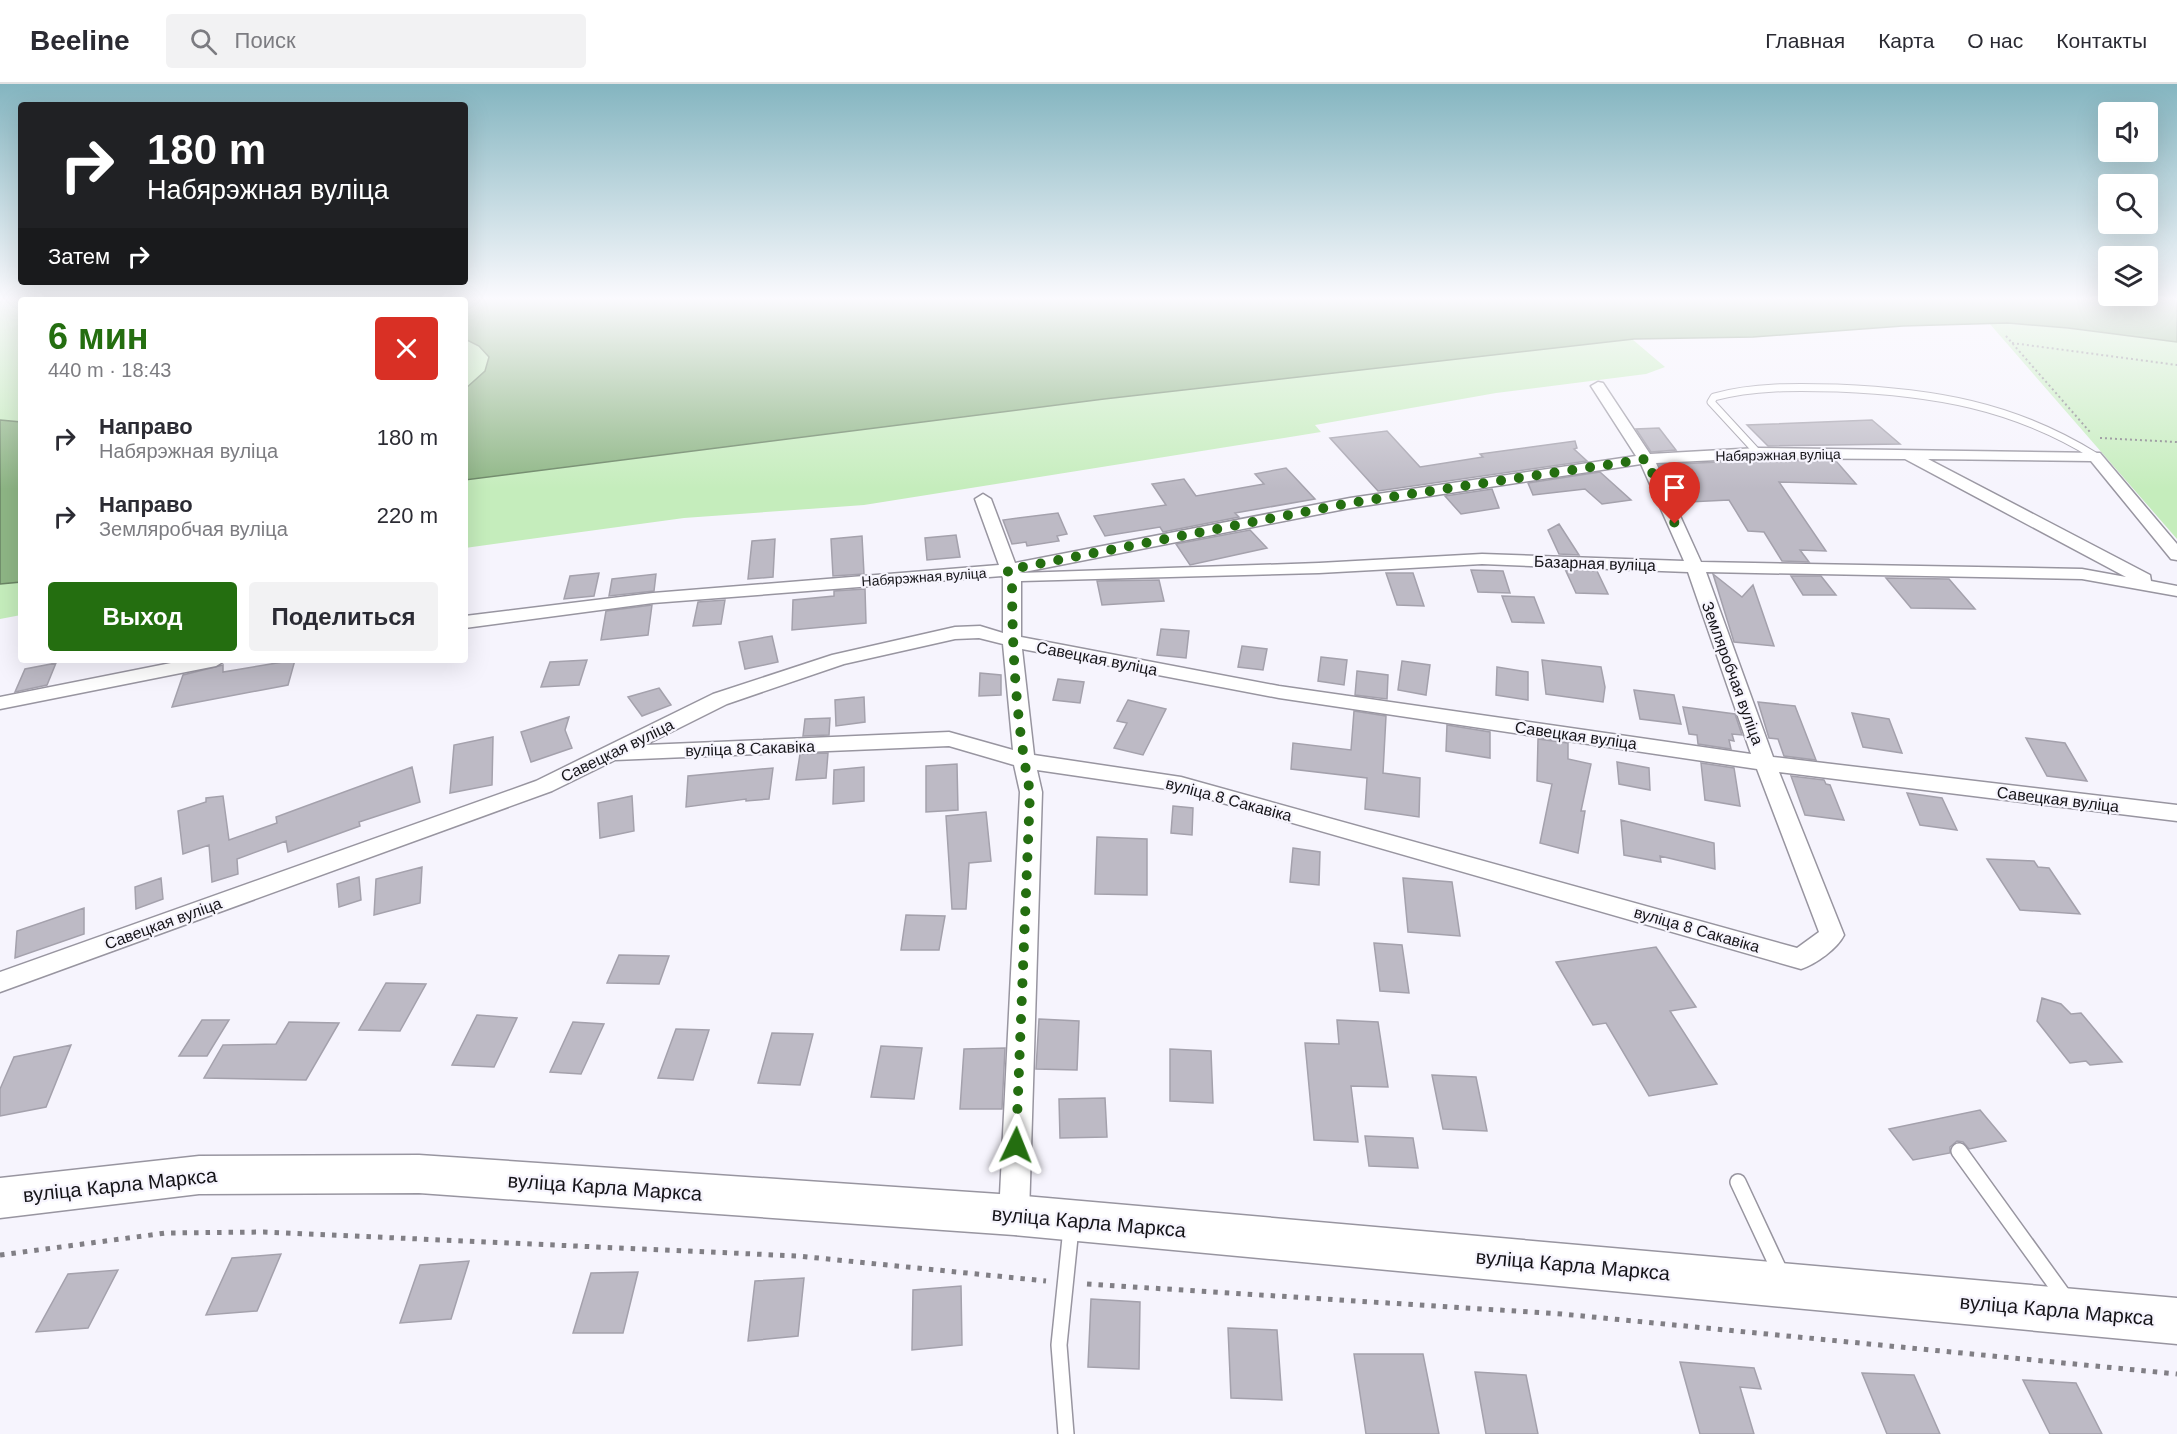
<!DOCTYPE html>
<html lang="ru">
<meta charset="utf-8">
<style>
body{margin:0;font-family:Arial,sans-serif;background:#f2f2f3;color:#2b2b33;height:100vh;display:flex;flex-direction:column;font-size:22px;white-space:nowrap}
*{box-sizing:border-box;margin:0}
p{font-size:20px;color:#7c7c81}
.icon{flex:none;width:33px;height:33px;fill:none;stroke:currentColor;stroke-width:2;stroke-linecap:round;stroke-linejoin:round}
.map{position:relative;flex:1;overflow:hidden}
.drawer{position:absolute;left:18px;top:213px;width:450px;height:366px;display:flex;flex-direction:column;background:#fff;border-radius:6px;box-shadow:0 6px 24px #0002}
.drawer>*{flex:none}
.guide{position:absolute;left:18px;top:18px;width:450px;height:183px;border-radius:6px;box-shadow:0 6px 24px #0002;background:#202124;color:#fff;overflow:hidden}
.controls{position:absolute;left:2098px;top:18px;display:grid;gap:12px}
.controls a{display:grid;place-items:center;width:60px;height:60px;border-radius:6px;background:#fff;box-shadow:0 6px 24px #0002;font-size:30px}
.pin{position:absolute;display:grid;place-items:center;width:51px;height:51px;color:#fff;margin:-62px -26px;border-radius:50% 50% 50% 0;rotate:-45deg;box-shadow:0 0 6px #0007}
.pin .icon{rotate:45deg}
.me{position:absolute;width:66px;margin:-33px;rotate:2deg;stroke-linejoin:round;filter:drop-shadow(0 0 4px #0008)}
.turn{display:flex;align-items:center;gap:21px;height:126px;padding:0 30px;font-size:27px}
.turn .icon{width:78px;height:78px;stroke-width:2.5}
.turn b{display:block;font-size:42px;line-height:51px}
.then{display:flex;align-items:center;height:57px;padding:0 30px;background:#0003;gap:12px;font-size:22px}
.round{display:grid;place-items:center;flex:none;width:63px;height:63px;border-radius:6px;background:#f2f2f3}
.overview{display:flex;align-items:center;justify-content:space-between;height:102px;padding:0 30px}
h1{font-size:36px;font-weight:600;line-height:45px;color:#246e10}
.primary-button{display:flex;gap:12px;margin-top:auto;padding:12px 30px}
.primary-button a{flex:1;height:69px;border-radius:6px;background:#246e10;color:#fff;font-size:24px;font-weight:600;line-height:69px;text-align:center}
.primary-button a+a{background:#f2f2f3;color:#2b2b33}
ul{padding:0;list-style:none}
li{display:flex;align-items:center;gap:18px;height:78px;padding:0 30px}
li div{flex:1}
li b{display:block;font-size:22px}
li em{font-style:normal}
header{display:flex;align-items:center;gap:36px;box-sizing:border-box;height:84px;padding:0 30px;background:#fff;border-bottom:2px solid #e1e1e2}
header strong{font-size:28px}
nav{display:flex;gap:33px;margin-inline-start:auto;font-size:21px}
.search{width:420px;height:54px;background:#f2f2f3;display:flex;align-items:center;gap:15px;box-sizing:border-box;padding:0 21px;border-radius:6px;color:#7c7c81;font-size:22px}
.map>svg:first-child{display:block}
</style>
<header>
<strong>Beeline</strong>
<div class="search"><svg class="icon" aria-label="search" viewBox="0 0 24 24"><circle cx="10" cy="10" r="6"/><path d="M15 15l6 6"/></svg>Поиск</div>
<nav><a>Главная</a><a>Карта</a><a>О нас</a><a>Контакты</a></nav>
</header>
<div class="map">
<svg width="2177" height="1350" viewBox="0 0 2177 1350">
<rect width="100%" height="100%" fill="#f6f4fd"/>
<path fill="#c5edbc" d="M0,216H21V338L0,336Z
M1989,239L2048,242L2177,258V455Z
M465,255L479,262L490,273L485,287L465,305Z
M1632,255L1665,283L1646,290L1496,309L1315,341L1321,348L864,421L684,434L465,464V396L1104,315Z
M21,498V531L0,535V500Z"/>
<path fill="#8eb685" stroke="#6a8564" stroke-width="1.5" d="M465,216H2177V258L2068,244L2007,239L1903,242L1753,253L1634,255L1104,315L465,396V305L485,287L489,273L479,262L465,255Z
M0,336L21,338V498L0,500Z"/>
<path fill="#bdbac5" stroke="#a4a1ac" stroke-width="1.5" d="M1872,336L1900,360L1768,362L1747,341Z
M1659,344L1676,366L1651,368L1636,345Z
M1387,347L1420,383L1483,373L1480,370L1575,357L1577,364L1574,365L1587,377L1378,407L1330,354Z
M1758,376L1836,377L1856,400L1779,398L1826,467L1800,466L1809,478L1782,477L1764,448L1748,447L1729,416L1688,418L1664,390L1659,381Z
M1286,384L1315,415L1235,429L1239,433L1163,448L1160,443L1105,452L1094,432L1166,421L1152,400L1184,395L1196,412L1264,400L1255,390Z
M1600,388L1631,416L1602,420L1585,405L1533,411L1528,399Z
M1492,405L1499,424L1461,430L1445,412Z
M1058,429L1067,450L1057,452L1059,457L1027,462L1026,458L1012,460L1003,436Z
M1559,440L1579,471L1559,470L1548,446Z
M1250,446L1267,464L1190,481L1176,460Z
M956,451L960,473L927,476L925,454Z
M862,452L864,490L833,492L831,455Z
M775,455L773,493L748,495L752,457Z
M1565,485L1597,487L1608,510L1576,509Z
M1471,486L1503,487L1510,509L1478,508Z
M599,489L594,512L564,515L570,492Z
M1386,489H1413L1424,522L1397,521Z
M656,490L654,507L609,512L612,495Z
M1713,490L1742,513L1753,501L1774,562L1734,558Z
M1791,492H1821L1836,511H1803Z
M1886,494L1949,495L1975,525L1911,524Z
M1159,496L1164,517L1102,521L1097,497Z
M865,505L866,539L792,546L793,516L834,512V507Z
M1502,512L1534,513L1544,539L1512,538Z
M725,516L721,540L693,542L698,518Z
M652,521L648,551L601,556L606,527Z
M1161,545L1189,547L1186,574L1157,571Z
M772,552L778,578L745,585L739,558Z
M1242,562L1267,565L1263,586L1238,583Z
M1321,573L1347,576L1344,601L1318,597Z
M295,576L288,601L172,623L183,591L223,581V588Z
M587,576L579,601L541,603L550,578Z
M1542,576L1601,583L1605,603L1603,618L1546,610Z
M1402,577L1430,581L1426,611L1398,606Z
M56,579L47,601L15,608L25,585Z
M1497,583L1528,588V616L1496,611Z
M1357,587L1388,591L1387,615L1355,611Z
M980,589L1001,591V611L979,612Z
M1058,595L1084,598L1080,619L1053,616Z
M659,604L671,621L642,632L628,613Z
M1634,606L1674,611L1681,640L1640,635Z
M864,613L865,638L836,642L835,616Z
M1128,616L1166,625L1143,671L1114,664L1127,639L1117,637Z
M1758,618L1795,622L1816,676L1784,672L1778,655L1769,654Z
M1683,623L1735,630L1742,651L1732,650L1734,657L1729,656L1731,665L1698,660L1697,651L1689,650Z
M1354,627L1386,632L1383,689L1420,694L1419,733L1365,725L1367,694L1291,685L1293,659L1351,666Z
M1852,629L1889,635L1902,669L1863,663Z
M569,633L565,646L572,664L531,678L521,648Z
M830,634L829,651L803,652L805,635Z
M1447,641L1490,648V674L1446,667Z
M493,653L492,701L450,709L454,661Z
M2026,654L2065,659L2087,697L2047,692Z
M1538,655L1568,659V675L1591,680L1581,727H1585L1578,769L1540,759L1552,700L1537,697Z
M828,669L826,694L796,696L800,670Z
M1617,678L1649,684L1650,706L1619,700Z
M1701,679L1734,684L1740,722L1705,716Z
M957,680L958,726L926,728V682Z
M412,683L420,718L359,738L360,742L288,768L286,757L237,775L238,790L212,798L209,761L183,770L178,727L206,718V714L223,712L229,756L277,739L276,733Z
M864,683V717L833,720L834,686Z
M773,684L769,715L746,717V715L686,723L688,692Z
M1791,692L1824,696L1826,700L1830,701L1844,736L1805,731Z
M1907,709L1942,714L1957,746L1920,741Z
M632,712L634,747L600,754L598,719Z
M1173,722L1193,724L1192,751L1171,749Z
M986,728L991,777L969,779L966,825H952L946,732Z
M1621,736L1714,759L1715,785L1660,772L1661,778L1624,771Z
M1097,753L1147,755V811L1095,810Z
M1293,764L1320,768L1319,801L1290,798Z
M1987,775L2034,777L2038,783L2049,784L2080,830L2020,826Z
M422,783L420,819L374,831L376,795Z
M359,793L361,816L339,823L337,800Z
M161,794L163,815L136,825L135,803Z
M1403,794L1452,798L1460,852L1408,848Z
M84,824V850L15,874L17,847Z
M906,831L945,832L939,866H901Z
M1374,859L1402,861L1409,909L1380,907Z
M1656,863L1696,923L1670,927L1717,1000L1649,1012L1606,939L1593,941L1556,878Z
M619,871L669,872L659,900L607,899Z
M386,899L426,900L400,947L359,946Z
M2042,914L2061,920L2071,930L2081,929L2122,978L2090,981L2086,977L2070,979L2037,937Z
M477,931L517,934L494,983L452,981Z
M1039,935L1079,937L1077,986L1036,985Z
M202,936H229L207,972H179Z
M1337,936L1378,938L1388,1003L1351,1002L1358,1058L1314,1056L1305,959L1339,960Z
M289,938L339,939L306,996L204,994L223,961L276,960Z
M573,938L604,940L581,990L550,988Z
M676,945L709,946L693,996L658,994Z
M772,949L813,950L800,1001L758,999Z
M71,961L46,1023L0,1032V1005L14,973Z
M881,962L922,964L914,1015L871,1013Z
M1005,964L1002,1025H960L964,965Z
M1170,965L1211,967L1213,1019L1170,1017Z
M1432,991L1476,993L1487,1047L1443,1045Z
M1105,1014L1107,1053L1060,1054L1059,1015Z
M1980,1026L2006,1057L1969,1065L1963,1058L1957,1057L1950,1063V1069L1913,1076L1889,1045Z
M1365,1052L1413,1054L1418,1084L1369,1082Z
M281,1170L257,1227L206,1231L232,1174Z
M469,1177L451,1235L400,1239L420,1181Z
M118,1186L88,1244L36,1248L68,1190Z
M638,1188L623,1249H573L591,1189Z
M804,1194L798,1252L748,1257L755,1197Z
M961,1202L962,1261L912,1266L913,1206Z
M1091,1215L1140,1218L1139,1285L1088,1283Z
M1228,1244L1277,1246L1282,1316L1231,1314Z
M1354,1270H1423L1439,1350H1366Z
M1680,1278L1754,1284L1761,1305L1740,1303L1754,1350H1700Z
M1475,1288L1526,1291L1538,1350H1486Z
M1862,1289L1914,1291L1940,1350H1887Z
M2023,1296L2076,1299L2102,1350H2050Z"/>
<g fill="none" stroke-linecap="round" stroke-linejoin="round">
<defs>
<path id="lane-far1" d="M1758,369L1711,318L1714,313C1754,302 1796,303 1837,304C1932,308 2013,321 2095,372"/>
<path id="lane" d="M1959,1067L2066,1215
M1738,1098L1781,1190
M1066,1350L1059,1261L1071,1144"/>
<path id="street" d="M1598,298L1603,299L1650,370L1758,364L2100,369L2177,460V476L2171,475L2091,377L1928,375L2150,491L2151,497L2177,502V512L2082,495L1706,488L1773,673L2177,721V737L1779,688L1844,851C1837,865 1816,880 1801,885L1181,707L1037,686L1042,708L1029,1131L1024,1141L1014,1145L1004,1141L999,1131L1020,708L1014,681L949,662L615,676L552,707L0,908V888L536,697L713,610L832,571L955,543L980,542L1003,549V494L1002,492L653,519L465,544V532L653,509L999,481L975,415L983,410L991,415L1015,479L1350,414L1636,372L1591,302ZM1758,374L1905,375L2126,493L2082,485L1701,478L1656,379ZM1641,380L1684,477L1482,470L1319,479L1019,489L1350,424ZM1482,480L1688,488L1751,670L1279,602L1021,553V497L1319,489ZM979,554L1003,560L1013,666L949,648L645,661L727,620L844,580L955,555ZM1022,565L1279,614L1757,685L1819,848L1797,864L1181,693L1034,671Z
M186,576H226L216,582L0,625V613Z"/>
<path id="secondary" d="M419,1071L1014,1111L2177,1214V1260L1014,1151L419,1109L199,1110L0,1134V1094L199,1072Z"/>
</defs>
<use href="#lane-far1" stroke="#9895a0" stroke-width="9"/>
<use href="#lane" stroke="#9895a0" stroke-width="18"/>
<use href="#street" stroke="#9895a0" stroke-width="3"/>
<use href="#secondary" stroke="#9895a0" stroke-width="3"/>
<path stroke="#817f85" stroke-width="2" stroke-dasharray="2 3" stroke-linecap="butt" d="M2006,252L2090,348
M2012,259L2177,281
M2100,354L2177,358"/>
<path stroke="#817f85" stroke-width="5" stroke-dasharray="4.5 7" stroke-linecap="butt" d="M0,1171L166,1149L264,1148L798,1172L1046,1197
M1087,1200L1562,1230L2177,1290"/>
<use href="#lane-far1" stroke="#fff" stroke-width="7"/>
<use href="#lane" stroke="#fff" stroke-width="15"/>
<use href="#street" fill="#fff" fill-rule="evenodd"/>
<use href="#secondary" fill="#fff" fill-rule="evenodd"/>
</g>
<linearGradient id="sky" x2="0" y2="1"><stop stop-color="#84b5c0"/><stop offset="0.53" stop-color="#fbfafe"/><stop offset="1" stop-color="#fbfafe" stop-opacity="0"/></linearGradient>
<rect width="2177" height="405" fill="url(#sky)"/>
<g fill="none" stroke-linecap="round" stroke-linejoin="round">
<path stroke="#246e10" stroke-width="10" stroke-dasharray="0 18" d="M1016,1061L1030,708C1016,638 1012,566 1012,494L1007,486L1350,419L1646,375L1675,440"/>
</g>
<g text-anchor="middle" stroke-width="4.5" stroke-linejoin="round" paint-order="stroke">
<g font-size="14" fill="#151418" stroke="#f6f4fd">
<text transform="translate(1778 371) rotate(-1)" y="5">Набярэжная вуліца</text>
<text transform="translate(924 493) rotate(-4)" y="5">Набярэжная вуліца</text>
</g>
<g font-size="16" fill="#151418" stroke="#f6f4fd">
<text transform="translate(1595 479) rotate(2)" y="6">Базарная вуліца</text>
<text transform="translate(1097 574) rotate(11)" y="6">Савецкая вуліца</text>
<text transform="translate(1733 589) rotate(70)" y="6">Земляробчая вуліца</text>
<text transform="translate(1576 651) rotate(8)" y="6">Савецкая вуліца</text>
<text transform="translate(750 664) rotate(-2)" y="6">вуліца 8 Сакавіка</text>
<text transform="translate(617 666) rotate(-26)" y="6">Савецкая вуліца</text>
<text transform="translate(1229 715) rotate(15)" y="6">вуліца 8 Сакавіка</text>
<text transform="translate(2058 715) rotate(7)" y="6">Савецкая вуліца</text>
<text transform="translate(163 839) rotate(-20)" y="6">Савецкая вуліца</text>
<text transform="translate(1697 845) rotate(16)" y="6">вуліца 8 Сакавіка</text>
</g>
<g font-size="20" fill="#151418" stroke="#f6f4fd">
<text transform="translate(120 1101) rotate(-6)" y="7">вуліца Карла Маркса</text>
<text transform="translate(605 1103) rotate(4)" y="7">вуліца Карла Маркса</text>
<text transform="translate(1089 1138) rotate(5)" y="7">вуліца Карла Маркса</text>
<text transform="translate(1573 1181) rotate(5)" y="7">вуліца Карла Маркса</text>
<text transform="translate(2057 1226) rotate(5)" y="7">вуліца Карла Маркса</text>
</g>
</g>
</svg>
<div class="controls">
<a><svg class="icon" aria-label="sound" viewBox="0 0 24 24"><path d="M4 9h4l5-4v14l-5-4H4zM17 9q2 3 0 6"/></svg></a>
<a><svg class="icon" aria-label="search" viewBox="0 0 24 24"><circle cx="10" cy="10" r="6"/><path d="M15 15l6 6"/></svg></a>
<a><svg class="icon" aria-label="layers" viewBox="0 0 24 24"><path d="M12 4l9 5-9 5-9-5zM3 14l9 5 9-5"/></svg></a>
</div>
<div class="pin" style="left:1675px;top:440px;background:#d93025"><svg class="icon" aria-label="arrive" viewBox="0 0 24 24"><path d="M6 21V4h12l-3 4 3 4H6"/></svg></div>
<svg class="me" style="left:1016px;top:1061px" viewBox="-20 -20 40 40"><path d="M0-17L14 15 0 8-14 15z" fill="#246e10" stroke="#fff" stroke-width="4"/></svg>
<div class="guide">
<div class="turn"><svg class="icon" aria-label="right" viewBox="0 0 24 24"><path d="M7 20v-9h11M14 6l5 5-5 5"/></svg><div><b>180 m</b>Набярэжная вуліца</div></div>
<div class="then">Затем<svg class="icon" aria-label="right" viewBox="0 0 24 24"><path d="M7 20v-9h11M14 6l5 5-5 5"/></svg></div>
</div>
<section class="drawer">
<div class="overview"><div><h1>6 мин</h1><p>440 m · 18:43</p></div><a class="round" style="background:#d93025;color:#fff"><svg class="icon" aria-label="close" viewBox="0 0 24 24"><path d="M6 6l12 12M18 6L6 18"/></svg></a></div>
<ul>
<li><svg class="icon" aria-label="right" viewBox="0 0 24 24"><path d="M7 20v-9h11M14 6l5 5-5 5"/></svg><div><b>Направо</b><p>Набярэжная вуліца</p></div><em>180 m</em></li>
<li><svg class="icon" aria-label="right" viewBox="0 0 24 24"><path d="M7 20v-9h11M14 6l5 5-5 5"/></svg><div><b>Направо</b><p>Земляробчая вуліца</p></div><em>220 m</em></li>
</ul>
<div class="primary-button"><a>Выход</a><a>Поделиться</a></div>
</section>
</div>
